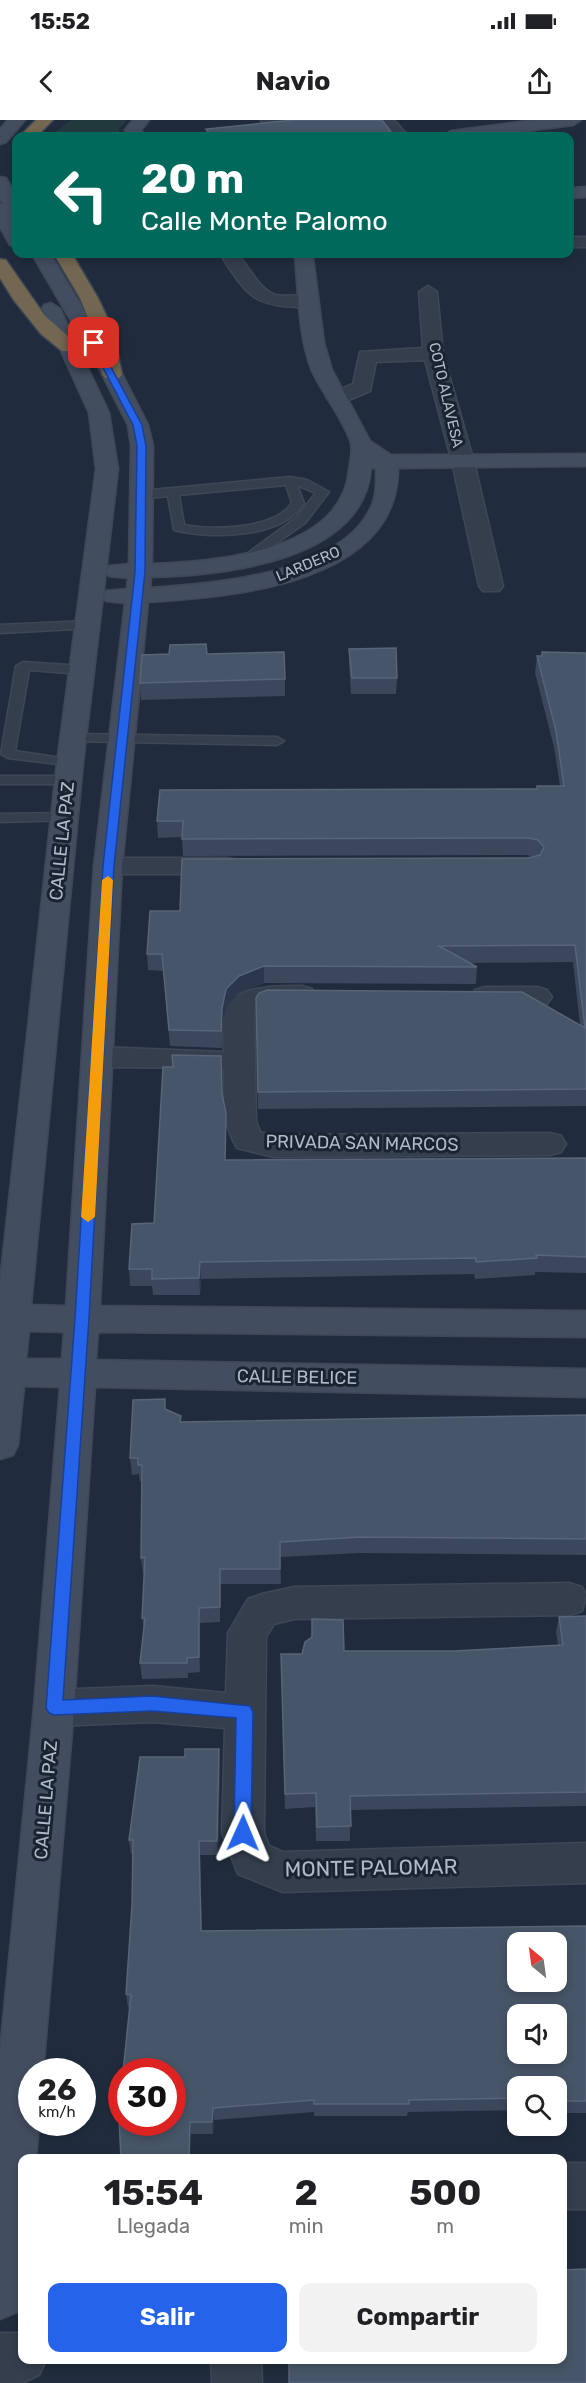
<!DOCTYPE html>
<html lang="es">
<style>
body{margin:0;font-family:Rubik,sans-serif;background:#f2f2f2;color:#202124;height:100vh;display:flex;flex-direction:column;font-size:22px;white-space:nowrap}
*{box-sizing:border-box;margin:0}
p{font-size:20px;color:#757577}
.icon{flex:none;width:33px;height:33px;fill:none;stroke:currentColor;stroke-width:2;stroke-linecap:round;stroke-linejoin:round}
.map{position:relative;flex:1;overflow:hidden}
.side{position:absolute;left:18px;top:2034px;width:549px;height:210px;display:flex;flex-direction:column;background:#fff;border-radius:12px;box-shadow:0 3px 9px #0003}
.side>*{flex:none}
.top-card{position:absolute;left:12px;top:12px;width:562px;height:126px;border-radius:12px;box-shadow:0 3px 9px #0003;background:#00695c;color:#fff;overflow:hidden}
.needle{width:39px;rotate:331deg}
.tools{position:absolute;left:507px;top:1812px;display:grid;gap:12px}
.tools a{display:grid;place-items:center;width:60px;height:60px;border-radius:12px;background:#fff;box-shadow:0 3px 9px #0003;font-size:30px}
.speed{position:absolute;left:18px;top:1938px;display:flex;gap:12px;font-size:30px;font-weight:700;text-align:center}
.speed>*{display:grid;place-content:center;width:78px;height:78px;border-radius:50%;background:#fff;box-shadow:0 3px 9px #0003;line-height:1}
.speed small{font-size:15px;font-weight:400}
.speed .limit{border:9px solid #d22;background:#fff;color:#111}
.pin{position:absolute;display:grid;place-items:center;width:51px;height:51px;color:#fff;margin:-26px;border-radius:12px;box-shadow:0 3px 9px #0006}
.me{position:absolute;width:66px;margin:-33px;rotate:1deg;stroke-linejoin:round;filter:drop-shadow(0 0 4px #0008)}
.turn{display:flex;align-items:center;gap:21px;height:126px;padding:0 30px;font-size:27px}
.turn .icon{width:78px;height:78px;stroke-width:2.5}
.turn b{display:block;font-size:42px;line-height:51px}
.eta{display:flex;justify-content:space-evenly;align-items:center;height:102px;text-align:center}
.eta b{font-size:36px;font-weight:700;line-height:42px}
.cta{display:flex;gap:12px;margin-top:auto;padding:12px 30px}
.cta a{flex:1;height:69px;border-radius:12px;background:#2563eb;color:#fff;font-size:24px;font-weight:700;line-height:69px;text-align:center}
.cta a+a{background:#f2f2f2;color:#202124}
.status{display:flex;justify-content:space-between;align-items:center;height:42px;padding:0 30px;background:#fff;direction:ltr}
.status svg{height:16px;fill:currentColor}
header{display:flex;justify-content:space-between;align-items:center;height:78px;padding:0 30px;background:#fff;font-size:27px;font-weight:700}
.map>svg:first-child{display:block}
</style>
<div class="status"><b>15:52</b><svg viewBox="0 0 49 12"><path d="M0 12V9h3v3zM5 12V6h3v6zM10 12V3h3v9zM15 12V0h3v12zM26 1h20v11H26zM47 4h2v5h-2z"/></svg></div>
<header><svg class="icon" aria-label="back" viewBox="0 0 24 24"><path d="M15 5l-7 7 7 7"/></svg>Navio<svg class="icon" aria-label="share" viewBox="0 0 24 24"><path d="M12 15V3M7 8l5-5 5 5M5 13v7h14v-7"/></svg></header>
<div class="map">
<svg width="586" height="2263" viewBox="0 0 586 2263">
<rect width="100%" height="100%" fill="#202c3d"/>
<path fill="#223a3e" d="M72,0H127L119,9L118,16H49Z"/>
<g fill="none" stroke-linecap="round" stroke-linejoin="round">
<defs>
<path id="lane" d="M290,357L307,360L329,372L305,403L248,443L242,439L244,436L297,397L316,373L297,365L304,383C282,419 211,419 174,410L168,376L141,379L135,375L141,371ZM286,365L292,383C275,409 212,411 184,405L179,375Z
M88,501L93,502V508L0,513V505Z
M23,542L83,546L90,550L83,554L29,550L15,631L75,640V646L8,638L1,634L16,546Z
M74,614L277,617L284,621L277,625L69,621L67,618Z
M0,656H69L76,660L69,664H0Z
M67,693L74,697L72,700L0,702V694Z"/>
<path id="street" d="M261,0H293L291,3L262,5Z
M377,0H394L408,16H391Z
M570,117H586V127H570Z
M220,134H238C247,145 259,168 273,174C285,180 310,169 318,182C313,189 305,188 297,187C250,186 245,171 220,134Z
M428,166L437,172L443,234L474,342L503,466L499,471H483L479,466L452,342L425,240L376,242L370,271L344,282H330L327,278L330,274L353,264L360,232L423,228L419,172Z
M108,738H227L237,740L241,746L237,752L227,754H108L98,752L94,746L98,740Z
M302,866L312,869L317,876L312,883C292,888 271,879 254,894L256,1001L260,1012L274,1015L550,1013L561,1016L566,1024L561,1032L550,1035L274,1037L237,1028C221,1001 224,978 224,948L98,947L87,944L83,937L87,930L98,927L224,932C224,920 222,906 224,894C229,864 281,866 302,866Z
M485,867H537L547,870L552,877L547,884C526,890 496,890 475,884L470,877L475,870Z
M569,1463L582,1467L586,1475L582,1491L569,1495L294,1499L274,1504L266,1517L264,1713L269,1726L283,1732L586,1723V1763L283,1772L238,1754L222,1713L225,1608L152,1602L54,1606L40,1601L34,1588L40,1575L54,1570L152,1566L226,1573L228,1513L248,1479L262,1474L294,1467Z
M562,2043H586V2089H562Z
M0,2213H22V2240H46L39,2255L22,2263H0Z
M211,2240H261L262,2263H212Z"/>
<path id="secondary" d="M8,0H25L6,22L0,24V9Z
M133,0H149L141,10L144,16H128L125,10Z
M536,0H581L573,5L485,16H443L451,11Z
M0,57L6,58L16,76V96L12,95L16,104V126L10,125L0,107V84L4,85L0,78Z
M586,67V77L570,78V68Z
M32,134H50L122,254L148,305L153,326L152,444C214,442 342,432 349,350C350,343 353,330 351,323C343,298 323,275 312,251C298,216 299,174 295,138L297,134H315L313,138L324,223L332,250L370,321L391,335L586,334V346L398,348C399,463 234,477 148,482L122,746L100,1186L586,1191V1217L98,1212L96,1240L586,1249V1277L95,1267L74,1588L43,1952H32V2002H39L36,2038H22V2179L17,2192L0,2199V1931L34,1588L60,1267L24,1266L18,1325L13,1335L0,1339V1162L57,643L96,349L89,293L42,189L44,185L51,183L60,189L109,293L118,349L106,451L109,446L129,444L131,326L128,305L102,254ZM371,348H376C376,360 377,373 372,385C343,454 214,464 150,468L151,457C222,455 364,442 371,348ZM106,451L109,456L128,458L127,469L106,471L103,476ZM103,476L106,481L125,483L94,746L66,1186L31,1185L83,643ZM29,1211L64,1212L62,1239H26Z"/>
<path id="highway" d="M36,0H53L37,16H20Z
M54,134H72L98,178L113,210L122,254L119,258H105L102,254L93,210L80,178Z
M0,139L6,140L45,196L76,223L79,227L76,231H62L41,214L13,179L0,158Z"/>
</defs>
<use href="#lane" stroke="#3e4756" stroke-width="3"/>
<use href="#street" stroke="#3e4756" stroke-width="3"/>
<use href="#secondary" stroke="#3e4756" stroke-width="3"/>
<use href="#highway" stroke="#3d4654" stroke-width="3"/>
<use href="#lane" fill="#343e4d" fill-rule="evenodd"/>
<use href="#street" fill="#343e4d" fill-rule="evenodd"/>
<use href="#secondary" fill="#424d60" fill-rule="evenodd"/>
<use href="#highway" fill="#736751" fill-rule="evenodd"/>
</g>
<path fill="#3b485c" d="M206,9L394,16H400H206Z
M349,529L397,558L396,574H351L349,545Z
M542,532L586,533V986L258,989L256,878L580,905L573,842L469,843L477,847L476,864L264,863L239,873L227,886L222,905V928L170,926L163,851L148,850L147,834L180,791L535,737L526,735L183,736L182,717L158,718L157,701L536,669L560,666L554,627L535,553L537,536H541Z
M207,534L285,559V576L141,580L140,563Z
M222,976L226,1010V1040L586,1038V1153L535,1152V1155L475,1159L474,1154L201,1159L200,1175H153L152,1166H130L129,1149Z
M165,1279V1290L181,1302L586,1295V1435L360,1433L280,1437L281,1464H220V1502L200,1503V1552L188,1553V1558L142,1559L140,1543L144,1509L142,1498L145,1453H143L141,1438V1361L140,1362L139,1354L132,1355L130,1338Z
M586,1496V1686L350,1690V1721H316L315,1687L285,1689L281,1534H302L312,1517V1499L344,1531H454L558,1525L556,1512L559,1497Z
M220,1643L218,1735H200L202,1811L586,1806V1993H556V1966H518V1990L408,1992L407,1996H314V1992L214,2000L213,2014H191L122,1959L130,1888L128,1887L126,1874L132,1785L133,1734H131L129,1720Z"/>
<path fill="#2b384b" d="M264,846V863L239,873L227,886L222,905V928V888L226,869L239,856Z
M226,993V1056L225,1040Z
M200,1142L201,1159L200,1175L199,1158Z
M199,1488L200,1503V1552L199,1537Z
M219,1629L220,1643L218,1735L217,1721Z
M199,1721L200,1735L202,1824L201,1811Z
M213,1988L214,2000L213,2014L212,2002Z
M190,2002L191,2014L190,2038H189Z"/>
<path fill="#475568" stroke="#586477" stroke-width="1.5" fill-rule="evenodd" d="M294,0H382L394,16H400H212L206,9Z
M206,524L207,534L284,532L285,559L140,563L142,535L169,534L170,525Z
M396,528L397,558H352L349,529Z
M542,532L586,533V969L258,972L256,878L259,873L267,870L522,872L585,908L575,825L439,826L477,847L264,846L239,856L226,869L222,888L221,911L169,910L162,834H147L150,791H180L182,739L528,738L540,735L544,727L538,720L528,718L182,719L183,701H157L160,670L537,669V666H564L556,611L537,536H542Z
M172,935L221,936L222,974L226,993L225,1040L586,1038V1137L536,1135L537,1138L476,1142V1138L200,1142L199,1158L152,1159V1149H129L132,1104L154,1103L163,947H173Z
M165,1279V1289L181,1296L180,1302L586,1295V1419L360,1417L280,1422V1449H220V1487L199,1488V1537L187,1538V1543H140L145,1498H142L145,1437L141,1438L142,1345H138V1338H130L133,1280Z
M586,1496V1672L350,1676L351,1706L317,1707L316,1673L285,1674L281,1534H302L305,1522L312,1517V1499L343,1500L344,1531H454L563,1525L559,1497Z
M185,1629H219L217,1721H199L201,1811L586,1806V1981H556V1966H518V1978L409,1980V1984H314V1980L213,1988L212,2002H190L189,2038H121L117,1959H122V2002H172V1952H123L131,1875L126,1874L132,1785L133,1720H129L140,1637H185ZM518,1822H556V1862H518ZM518,1894H556V1934H518Z
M586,2149V2263H289V2240H562V2150Z"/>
<path fill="#2563eb" stroke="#184099" stroke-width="1.5" d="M94,221L98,223L142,305L146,326L145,452L114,746L89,1198L63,1580L152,1576L250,1586L253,1592L251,1713L249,1718L243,1721L237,1718L234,1713L236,1598L152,1591L54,1595L49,1593L46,1588L75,1198L103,746L135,452L137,326L133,305L90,223Z"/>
<path fill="#f59e0b" d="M108,756L113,760L95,1097L88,1102L81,1097L102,760Z"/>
<g text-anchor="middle" stroke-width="6" stroke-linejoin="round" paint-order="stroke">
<g font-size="15" fill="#b0b9c9" stroke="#1a2331">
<text transform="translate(446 275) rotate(77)" y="5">COTO ALAVESA</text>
<text transform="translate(308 444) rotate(-23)" y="5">LARDERO</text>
</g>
<g font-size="18" fill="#b0b9c9" stroke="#1a2331">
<text transform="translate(62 721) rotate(-84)" y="6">CALLE LA PAZ</text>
<text transform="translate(362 1023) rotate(1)" y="6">PRIVADA SAN MARCOS</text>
<text transform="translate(297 1257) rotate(1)" y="6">CALLE BELICE</text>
<text transform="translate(46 1680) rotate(-85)" y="6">CALLE LA PAZ</text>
</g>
<g font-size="21" fill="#b0b9c9" stroke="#1a2331">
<text transform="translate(371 1748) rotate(-1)" y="7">MONTE PALOMAR</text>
</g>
</g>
</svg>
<div class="tools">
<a><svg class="needle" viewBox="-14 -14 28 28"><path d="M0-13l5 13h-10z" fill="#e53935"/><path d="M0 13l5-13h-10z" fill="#757577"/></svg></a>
<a><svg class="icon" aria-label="sound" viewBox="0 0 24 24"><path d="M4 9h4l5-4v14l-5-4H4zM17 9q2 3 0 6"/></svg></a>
<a><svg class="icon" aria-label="search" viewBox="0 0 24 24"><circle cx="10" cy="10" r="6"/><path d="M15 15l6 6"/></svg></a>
</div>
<div class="speed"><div>26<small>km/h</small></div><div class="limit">30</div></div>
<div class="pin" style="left:94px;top:223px;background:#d93025"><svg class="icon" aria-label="arrive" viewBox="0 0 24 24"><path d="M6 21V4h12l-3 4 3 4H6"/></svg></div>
<svg class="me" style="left:243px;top:1713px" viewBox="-20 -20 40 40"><path d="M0-17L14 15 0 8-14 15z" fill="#2563eb" stroke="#fff" stroke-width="4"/></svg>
<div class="top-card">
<div class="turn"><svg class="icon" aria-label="left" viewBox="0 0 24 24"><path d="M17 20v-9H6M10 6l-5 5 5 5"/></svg><div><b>20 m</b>Calle Monte Palomo</div></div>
</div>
<section class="side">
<div class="eta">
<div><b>15:54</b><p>Llegada</p></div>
<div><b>2</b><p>min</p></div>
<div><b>500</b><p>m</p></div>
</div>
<div class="cta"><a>Salir</a><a>Compartir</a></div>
</section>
</div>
